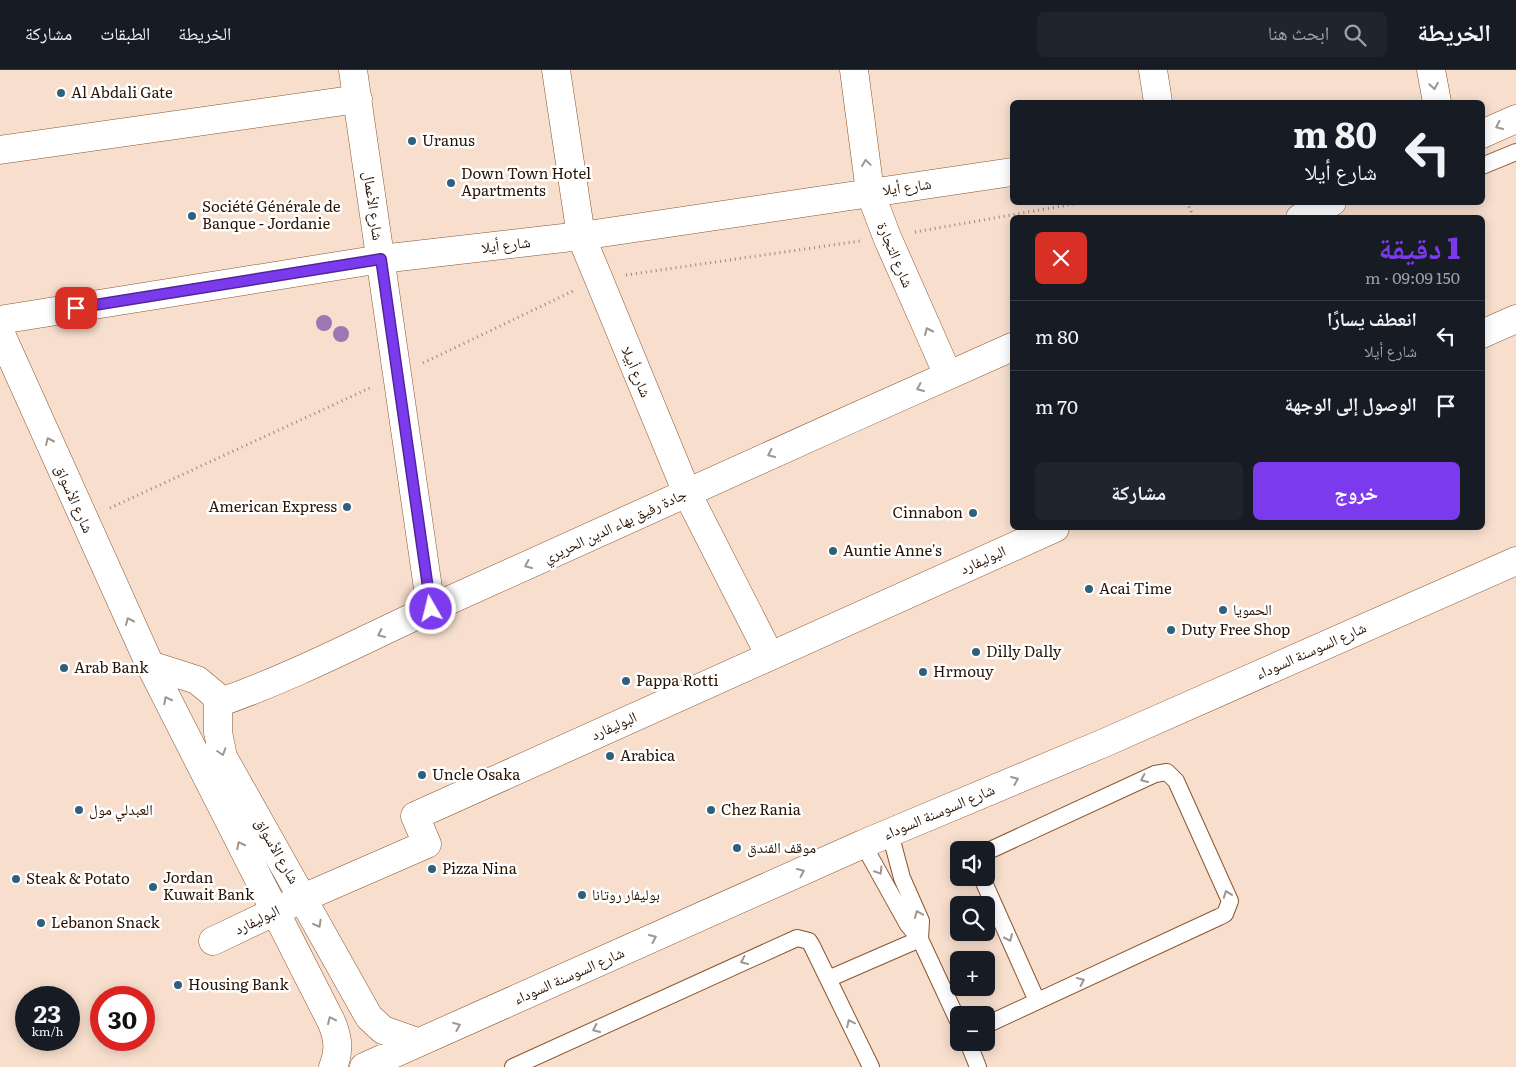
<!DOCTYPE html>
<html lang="ar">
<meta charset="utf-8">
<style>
body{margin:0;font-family:Literata,"Noto Naskh Arabic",serif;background:#20242c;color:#f1f3f6;direction:rtl;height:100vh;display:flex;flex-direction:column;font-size:19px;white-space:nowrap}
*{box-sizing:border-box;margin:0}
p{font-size:16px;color:#9ea1a6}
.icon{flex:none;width:28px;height:28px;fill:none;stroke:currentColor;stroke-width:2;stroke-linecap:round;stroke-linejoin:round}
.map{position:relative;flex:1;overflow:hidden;direction:ltr}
.drawer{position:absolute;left:1010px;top:145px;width:475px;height:315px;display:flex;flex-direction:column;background:#171b24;border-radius:8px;box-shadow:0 2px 12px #0003;direction:rtl}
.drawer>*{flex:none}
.guide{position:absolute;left:1010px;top:30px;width:475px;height:105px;border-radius:8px;box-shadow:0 2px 12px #0003;direction:rtl;background:#171b24;color:#f1f3f6;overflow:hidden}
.buttons{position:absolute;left:950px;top:771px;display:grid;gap:10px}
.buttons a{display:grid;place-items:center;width:45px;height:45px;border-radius:8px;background:#171b24;box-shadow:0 2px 12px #0003;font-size:25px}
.speed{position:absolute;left:15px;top:916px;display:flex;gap:10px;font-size:25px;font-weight:700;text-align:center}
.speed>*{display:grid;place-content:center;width:65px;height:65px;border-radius:50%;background:#171b24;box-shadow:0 2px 12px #0003;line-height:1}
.speed small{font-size:12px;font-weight:400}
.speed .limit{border:8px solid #d22;background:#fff;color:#111}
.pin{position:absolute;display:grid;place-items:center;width:42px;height:42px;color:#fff;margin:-21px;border-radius:10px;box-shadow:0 2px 8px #0006}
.me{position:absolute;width:55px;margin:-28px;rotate:352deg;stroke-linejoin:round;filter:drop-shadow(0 0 4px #0008)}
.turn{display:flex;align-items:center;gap:18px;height:105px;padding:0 25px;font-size:22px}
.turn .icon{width:65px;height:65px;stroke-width:2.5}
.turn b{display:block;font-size:35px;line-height:42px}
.round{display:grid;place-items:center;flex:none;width:52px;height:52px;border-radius:8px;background:#20242c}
.head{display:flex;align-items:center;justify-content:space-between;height:85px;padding:0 25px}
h1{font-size:30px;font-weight:800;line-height:38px;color:#7c3aed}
.primary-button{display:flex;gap:10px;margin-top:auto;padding:10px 25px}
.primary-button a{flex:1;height:58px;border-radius:8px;background:#7c3aed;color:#fff;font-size:20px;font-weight:800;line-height:58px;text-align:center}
.primary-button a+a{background:#20242c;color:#f1f3f6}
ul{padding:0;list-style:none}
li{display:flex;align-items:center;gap:15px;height:70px;padding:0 25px;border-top:1px solid #363941}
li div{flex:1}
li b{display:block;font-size:19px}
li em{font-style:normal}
header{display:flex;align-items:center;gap:30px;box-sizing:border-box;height:70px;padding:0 25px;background:#171b24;border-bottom:1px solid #363941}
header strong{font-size:24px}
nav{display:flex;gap:28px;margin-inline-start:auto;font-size:18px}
.search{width:350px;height:45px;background:#20242c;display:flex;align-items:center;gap:12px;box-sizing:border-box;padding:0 18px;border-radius:8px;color:#9ea1a6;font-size:19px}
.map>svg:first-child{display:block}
</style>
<header>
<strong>الخريطة</strong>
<div class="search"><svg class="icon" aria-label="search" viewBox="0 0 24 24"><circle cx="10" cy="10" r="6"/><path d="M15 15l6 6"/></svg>ابحث هنا</div>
<nav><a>الخريطة</a><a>الطبقات</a><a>مشاركة</a></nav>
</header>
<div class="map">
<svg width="1516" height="997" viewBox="0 0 1516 997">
<rect width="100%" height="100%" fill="#f7decd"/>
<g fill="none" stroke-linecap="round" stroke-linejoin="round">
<defs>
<path id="lane" d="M1482,96L1516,82
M890,763L902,808L921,851L920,869
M863,774L908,855L920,869L959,953
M986,782L1155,704L1167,702L1176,711L1230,831L1225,844L1219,847L986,955
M982,808L1037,931
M828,909L920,869
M968,972L978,997
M513,997L797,868L809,871L812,876L871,997"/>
<path id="street" d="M353,0L431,539
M556,0L581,166L687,423L770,586
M854,0L870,122L887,167L948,305
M1153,0L1158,32
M1431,0L1437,32
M1482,64L1516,49
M0,80L358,29
M1300,148L1332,132
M0,250L381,189L581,166L1012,102
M0,262L150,595L331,951C338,967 340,981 333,997
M1482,264L1516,249
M150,595L197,610L215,625L218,633V662L223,687L369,947L383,960L417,972
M218,633C299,605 372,565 450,530C637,446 824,360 1012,277
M213,871L303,828L427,774L415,746L1055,458
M364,997L863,774L1104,673L1516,491"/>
</defs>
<use href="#lane" stroke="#8a552e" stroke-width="18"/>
<use href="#street" stroke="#8a552e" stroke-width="29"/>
<path stroke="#9e8676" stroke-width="3" stroke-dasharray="1 4" stroke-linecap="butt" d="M1187,132L1194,148
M915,162L1085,132
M626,205L860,171
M423,293L573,221
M110,438L372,317"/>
<use href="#lane" stroke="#fff" stroke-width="16"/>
<use href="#street" stroke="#fff" stroke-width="28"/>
</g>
<g fill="#9d77b1">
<circle cx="324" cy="253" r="8"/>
<circle cx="341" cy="264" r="8"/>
</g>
<defs><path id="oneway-chevron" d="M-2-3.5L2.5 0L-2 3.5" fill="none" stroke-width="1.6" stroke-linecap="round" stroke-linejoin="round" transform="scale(1.25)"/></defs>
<g stroke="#9f958e">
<use href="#oneway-chevron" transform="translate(1434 16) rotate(81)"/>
<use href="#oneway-chevron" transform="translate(1499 56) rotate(155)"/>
<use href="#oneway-chevron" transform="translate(866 93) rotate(-98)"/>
<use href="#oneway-chevron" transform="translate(928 261) rotate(-114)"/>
<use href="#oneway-chevron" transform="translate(920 318) rotate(156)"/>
<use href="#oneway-chevron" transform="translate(49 371) rotate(-114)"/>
<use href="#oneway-chevron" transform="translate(771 384) rotate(155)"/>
<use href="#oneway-chevron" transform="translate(528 495) rotate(156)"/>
<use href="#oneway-chevron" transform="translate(129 551) rotate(-114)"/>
<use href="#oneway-chevron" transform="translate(381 564) rotate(155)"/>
<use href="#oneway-chevron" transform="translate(167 630) rotate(-117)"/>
<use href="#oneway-chevron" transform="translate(222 682) rotate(72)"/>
<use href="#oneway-chevron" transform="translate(1144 709) rotate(155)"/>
<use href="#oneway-chevron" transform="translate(1015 710) rotate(-23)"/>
<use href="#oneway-chevron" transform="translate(240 775) rotate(-117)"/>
<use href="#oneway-chevron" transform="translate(879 801) rotate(58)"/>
<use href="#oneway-chevron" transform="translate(801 802) rotate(-24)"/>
<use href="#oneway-chevron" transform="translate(1227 824) rotate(-110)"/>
<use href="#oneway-chevron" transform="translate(918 844) rotate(-112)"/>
<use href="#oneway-chevron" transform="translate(318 854) rotate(61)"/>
<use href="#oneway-chevron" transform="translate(653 868) rotate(-24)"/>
<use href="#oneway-chevron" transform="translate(1009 868) rotate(66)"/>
<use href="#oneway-chevron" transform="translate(744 891) rotate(155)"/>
<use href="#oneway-chevron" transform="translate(1081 911) rotate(-25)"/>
<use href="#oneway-chevron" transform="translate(331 950) rotate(-115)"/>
<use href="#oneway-chevron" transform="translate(850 953) rotate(-116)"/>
<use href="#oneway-chevron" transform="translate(457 956) rotate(-22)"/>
<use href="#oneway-chevron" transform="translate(596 959) rotate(155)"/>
</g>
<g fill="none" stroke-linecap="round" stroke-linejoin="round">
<defs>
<path id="route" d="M76,238L381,189L431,539"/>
</defs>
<use href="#route" stroke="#51269a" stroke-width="12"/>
<use href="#route" stroke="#7c3aed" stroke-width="9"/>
</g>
<g fill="#2e617e" stroke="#fff" stroke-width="2">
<circle cx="61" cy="23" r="5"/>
<circle cx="412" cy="71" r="5"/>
<circle cx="451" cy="113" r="5"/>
<circle cx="192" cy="146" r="5"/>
<circle cx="347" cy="437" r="5"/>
<circle cx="973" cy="443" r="5"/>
<circle cx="833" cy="481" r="5"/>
<circle cx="1089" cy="519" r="5"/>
<circle cx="1223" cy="540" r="5"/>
<circle cx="1171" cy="560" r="5"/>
<circle cx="976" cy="582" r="5"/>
<circle cx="64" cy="598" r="5"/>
<circle cx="923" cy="602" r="5"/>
<circle cx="626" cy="611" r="5"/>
<circle cx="610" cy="686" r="5"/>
<circle cx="422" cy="705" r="5"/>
<circle cx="79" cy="740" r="5"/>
<circle cx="711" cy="740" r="5"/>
<circle cx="737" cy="778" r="5"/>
<circle cx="432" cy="799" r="5"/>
<circle cx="16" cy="809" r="5"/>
<circle cx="153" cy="817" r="5"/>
<circle cx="582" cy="825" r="5"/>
<circle cx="41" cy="853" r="5"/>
<circle cx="178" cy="915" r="5"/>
</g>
<g text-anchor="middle" stroke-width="5" stroke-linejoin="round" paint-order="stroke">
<g font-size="15" fill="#2a1404" stroke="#fff" text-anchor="start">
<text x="71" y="28">Al Abdali Gate</text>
<text x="422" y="76">Uranus</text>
<text x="461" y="109">Down Town Hotel<tspan x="461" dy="17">Apartments</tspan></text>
<text x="202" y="142">Société Générale de<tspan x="202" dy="17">Banque - Jordanie</tspan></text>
<text x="337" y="442" text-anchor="end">American Express</text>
<text x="963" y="448" text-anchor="end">Cinnabon</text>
<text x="843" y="486">Auntie Anne's</text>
<text x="1099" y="524">Acai Time</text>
<text x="1233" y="545">الحمويا</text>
<text x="1181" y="565">Duty Free Shop</text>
<text x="986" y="587">Dilly Dally</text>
<text x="74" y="603">Arab Bank</text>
<text x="933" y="607">Hrmouy</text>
<text x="636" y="616">Pappa Rotti</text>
<text x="620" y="691">Arabica</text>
<text x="432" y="710">Uncle Osaka</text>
<text x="89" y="745">العبدلي مول</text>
<text x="721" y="745">Chez Rania</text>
<text x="747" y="783">موقف الفندق</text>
<text x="442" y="804">Pizza Nina</text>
<text x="163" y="813">Jordan<tspan x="163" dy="17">Kuwait Bank</tspan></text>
<text x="26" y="814">Steak &amp; Potato</text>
<text x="592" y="830">بوليفار روتانا</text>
<text x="51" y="858">Lebanon Snack</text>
<text x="188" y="920">Housing Bank</text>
</g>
<g font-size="15" fill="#2a1404" stroke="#fff">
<text transform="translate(907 117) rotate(-8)" y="5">شارع أيلا</text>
<text transform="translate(373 136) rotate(82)" y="5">شارع الأعمال</text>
<text transform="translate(506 175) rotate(-7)" y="5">شارع أيلا</text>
<text transform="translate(895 185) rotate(67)" y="5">شارع التجارة</text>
<text transform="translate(636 302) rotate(67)" y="5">شارع أبيلا</text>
<text transform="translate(74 429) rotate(66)" y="5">شارع الأسواق</text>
<text transform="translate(615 456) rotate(-25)" y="5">جادة رفيق بهاء الدين الحريري</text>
<text transform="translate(983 490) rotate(-24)" y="5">البوليفارد</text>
<text transform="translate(1311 581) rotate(-24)" y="5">شارع السوسنة السوداء</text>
<text transform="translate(614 656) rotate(-24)" y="5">البوليفارد</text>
<text transform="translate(939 742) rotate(-23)" y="5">شارع السوسنة السوداء</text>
<text transform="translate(277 781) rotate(60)" y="5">شارع الأسواق</text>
<text transform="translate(257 850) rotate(-26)" y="5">البوليفارد</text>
<text transform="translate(569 906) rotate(-24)" y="5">شارع السوسنة السوداء</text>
</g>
</g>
</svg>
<div class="buttons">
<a><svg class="icon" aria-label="sound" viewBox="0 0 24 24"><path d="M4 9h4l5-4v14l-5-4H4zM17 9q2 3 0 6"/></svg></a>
<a><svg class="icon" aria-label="search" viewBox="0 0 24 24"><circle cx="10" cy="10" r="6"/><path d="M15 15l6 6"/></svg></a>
<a>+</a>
<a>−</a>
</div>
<div class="speed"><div>23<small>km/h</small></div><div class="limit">30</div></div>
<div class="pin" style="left:76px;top:238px;background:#d93025"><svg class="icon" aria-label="arrive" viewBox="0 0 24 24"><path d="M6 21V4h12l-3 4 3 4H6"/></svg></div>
<svg class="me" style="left:431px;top:539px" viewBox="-20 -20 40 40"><circle r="17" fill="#7c3aed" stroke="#fff" stroke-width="3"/><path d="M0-11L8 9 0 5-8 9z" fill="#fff"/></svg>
<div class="guide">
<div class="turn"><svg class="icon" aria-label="left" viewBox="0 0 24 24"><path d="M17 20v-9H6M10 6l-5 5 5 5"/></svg><div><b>80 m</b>شارع أيلا</div></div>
</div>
<section class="drawer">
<div class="head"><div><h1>1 دقيقة</h1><p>150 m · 09:09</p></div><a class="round" style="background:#d93025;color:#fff"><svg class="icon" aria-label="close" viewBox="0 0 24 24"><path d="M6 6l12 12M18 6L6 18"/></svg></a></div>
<ul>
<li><svg class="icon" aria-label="left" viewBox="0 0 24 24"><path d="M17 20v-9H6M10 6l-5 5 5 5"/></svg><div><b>انعطف يسارًا</b><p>شارع أيلا</p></div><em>80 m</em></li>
<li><svg class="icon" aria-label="arrive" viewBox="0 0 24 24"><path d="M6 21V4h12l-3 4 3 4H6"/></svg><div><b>الوصول إلى الوجهة</b></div><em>70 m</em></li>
</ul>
<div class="primary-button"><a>خروج</a><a>مشاركة</a></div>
</section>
</div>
